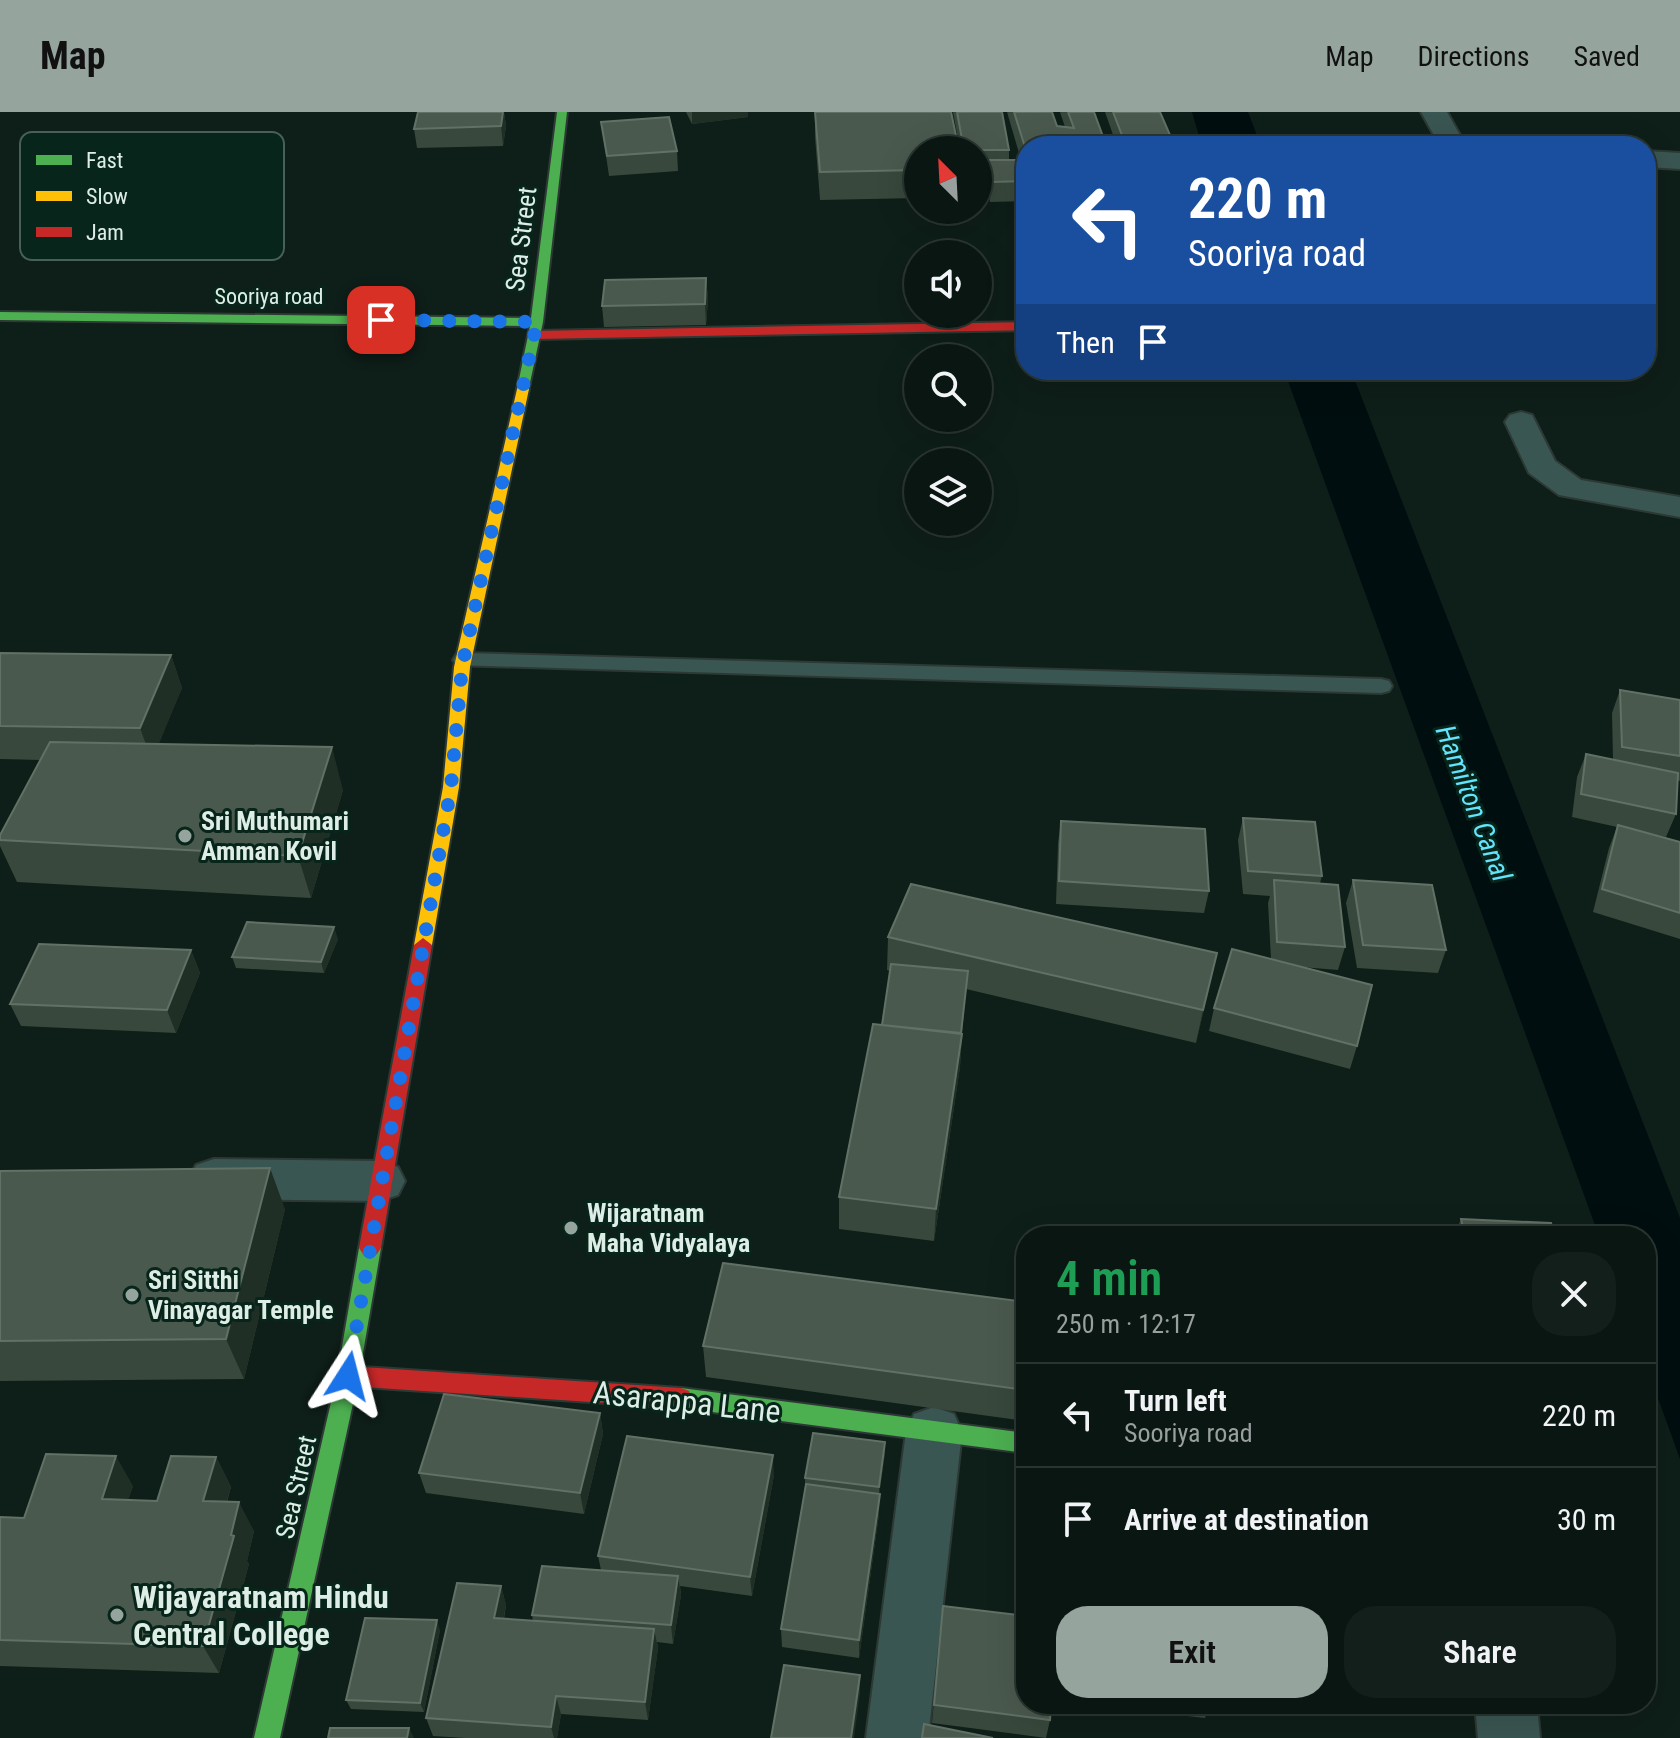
<!DOCTYPE html>
<meta charset="utf-8">
<style>
body{margin:0;font-family:"Roboto Condensed",sans-serif;background:#131f1b;color:#f1f3f6;height:100vh;display:flex;flex-direction:column;font-size:30px;white-space:nowrap}
*{box-sizing:border-box;margin:0}
p{font-size:26px;color:#999f9f}
.icon{flex:none;width:44px;height:44px;fill:none;stroke:currentColor;stroke-width:2;stroke-linecap:round;stroke-linejoin:round}
.map{position:relative;flex:1;overflow:hidden}
.sheet{position:absolute;left:1016px;top:1114px;width:640px;height:488px;display:flex;flex-direction:column;background:#0a1612;border-radius:32px;box-shadow:0 8px 32px #0002,0 0 0 2px #2a3532}
.sheet>*{flex:none}
.hud{position:absolute;left:1016px;top:24px;width:640px;height:244px;border-radius:32px;box-shadow:0 8px 32px #0002,0 0 0 2px #2a3532;background:#1a4fa0;color:#fff;overflow:hidden}
.needle{width:52px;rotate:336deg}
.controls{position:absolute;left:904px;top:24px;display:grid;gap:16px}
.controls a{display:grid;place-items:center;width:88px;height:88px;border-radius:50%;background:#0a1612;box-shadow:0 8px 32px #0002,0 0 0 2px #2a3532;font-size:40px}
.pin{position:absolute;display:grid;place-items:center;width:68px;height:68px;color:#fff;margin:-34px;border-radius:16px;box-shadow:0 4px 12px #0006}
.me{position:absolute;width:88px;margin:-44px;rotate:9deg;stroke-linejoin:round;filter:drop-shadow(0 0 6px #0008)}
.turn{display:flex;align-items:center;gap:28px;height:168px;padding:0 40px;font-size:36px}
.turn .icon{width:104px;height:104px;stroke-width:2.5}
.turn b{display:block;font-size:56px;line-height:68px}
.then{display:flex;align-items:center;height:76px;padding:0 40px;background:#0003;gap:16px;font-size:30px}
.round{display:grid;place-items:center;flex:none;width:84px;height:84px;border-radius:32px;background:#131f1b}
.overview{display:flex;align-items:center;justify-content:space-between;height:136px;padding:0 40px}
h1{font-size:48px;font-weight:600;line-height:60px;color:#1e9e55}
.button{display:flex;gap:16px;margin-top:auto;padding:16px 40px}
.button a{flex:1;height:92px;border-radius:32px;background:#95a59e;color:#111;font-size:32px;font-weight:600;line-height:92px;text-align:center}
.button a+a{background:#131f1b;color:#f1f3f6}
ul{padding:0;list-style:none}
li{display:flex;align-items:center;gap:24px;height:104px;padding:0 40px;border-top:2px solid #2a3532}
li div{flex:1}
li b{display:block;font-size:30px}
li em{font-style:normal}
header{display:flex;align-items:center;gap:48px;box-sizing:border-box;height:112px;padding:0 40px;background:#95a59e;color:#111}
header strong{font-size:38px}
nav{display:flex;gap:44px;margin-inline-start:auto;font-size:28px}
.map>svg:first-child{display:block}
</style>
<header>
<strong>Map</strong>
<nav><a>Map</a><a>Directions</a><a>Saved</a></nav>
</header>
<div class="map">
<svg width="1680" height="1626" viewBox="0 0 1680 1626">
<rect width="100%" height="100%" fill="#0e1e18"/>
<path fill="#010e10" d="M1192,0H1248L1261,34H1202Z
M1284,258H1351L1680,1106V1347L1646,1253V1124H1599Z"/>
<g fill="none" stroke-linecap="round" stroke-linejoin="round">
<defs>
<path id="lane" d="M464,541L1381,567L1389,569L1392,574L1389,579L1381,581L456,553L453,548L456,543Z"/>
<path id="street" d="M1421,0H1447L1466,34H1440Z
M1646,39L1680,41V57L1646,55Z
M1521,300L1532,303L1555,349L1581,368L1680,385V405L1559,383L1529,361L1505,310L1510,303Z
M214,1047L380,1049L398,1055L405,1069L398,1083L380,1089L214,1087L196,1081L189,1067L196,1053Z
M934,1295L954,1302L962,1320L928,1626H866L906,1320L914,1302Z
M1475,1592H1537L1540,1626H1478Z"/>
<path id="fast" d="M557,0H567L543,210L528,280L517,277L530,214L0,208V200L531,206Z
M370,1127L377,1130L381,1136L359,1264L280,1626H254L337,1264L359,1136L363,1130Z
M681,1276L1026,1321V1341L681,1296L673,1293L670,1286L673,1279Z"/>
<path id="slow" d="M523,273L529,277L470,555L459,675L432,833L423,840L414,833L443,675L454,555L517,277Z"/>
<path id="jam" d="M1026,210V218L535,227L529,223L535,219Z
M423,826L432,833L381,1136L377,1142L370,1145L363,1142L359,1136L414,833Z
M348,1254L681,1276L689,1279L692,1286L689,1293L681,1296L348,1274L340,1271L337,1264L340,1257Z"/>
</defs>
<use href="#lane" stroke="#2d3934" stroke-width="4"/>
<use href="#street" stroke="#2d3934" stroke-width="4"/>
<use href="#fast" stroke="#2d3934" stroke-width="4"/>
<use href="#slow" stroke="#2d3934" stroke-width="4"/>
<use href="#jam" stroke="#2d3934" stroke-width="4"/>
<use href="#lane" fill="#3a5652" fill-rule="evenodd"/>
<use href="#street" fill="#3a5652" fill-rule="evenodd"/>
<use href="#fast" fill="#4caf50" fill-rule="evenodd"/>
<use href="#slow" fill="#ffc107" fill-rule="evenodd"/>
<use href="#jam" fill="#c62828" fill-rule="evenodd"/>
</g>
<path fill="#38483c" d="M418,0H504L506,14L503,34L417,36L414,17Z
M686,0H748V5L692,12Z
M815,0L918,38V86L820,88L815,25Z
M953,0H1002L1009,38V48H1021L1007,0H1052L1057,14L1065,15L1060,0H1094L1105,30V34H1026V89L990,90L987,67V58H978V38H960Z
M1105,0H1160L1173,30L1172,34H1117Z
M601,10L677,39L678,59L609,64Z
M706,166L708,187L706,213L604,215L602,194Z
M0,541L171,543L182,576L158,632L343,678L311,786L17,770L0,734V723L41,648L0,647Z
M1620,578L1680,588V669L1677,668L1676,702L1666,725L1651,722L1680,730V827L1593,800L1609,736L1617,715L1572,705L1577,665L1586,642L1613,648L1612,601Z
M1243,706L1322,764L1320,771L1345,835L1338,858L1301,855L1357,934L1350,957L1209,919L1214,896L1271,847L1268,791L1270,784L1243,782L1238,728Z
M1061,709L1209,779L1204,801L1056,792L1058,731Z
M1353,768L1446,838L1438,861L1357,856L1346,791Z
M888,825L1217,841L1196,931L966,877L962,922L960,955L934,1129L839,1117V1085L882,913L890,859L887,858Z
M338,827L324,861L236,856L232,845Z
M191,838L200,861L176,921L21,914L10,892Z
M0,1059L285,1097L244,1267L0,1269Z
M1461,1107L1555,1124H1454Z
M1026,1190V1309L706,1265L703,1234Z
M600,1301L603,1322L584,1402L426,1381L419,1361Z
M885,1341L879,1382V1402L859,1546L782,1535L781,1517L805,1375V1366Z
M216,1345L231,1375L227,1390L254,1419L247,1449L249,1452L219,1561L0,1554V1405L24,1406L133,1374L128,1388L157,1389Z
M774,1363L752,1484L680,1474L681,1483L673,1532L657,1530L658,1536L648,1608L561,1602L557,1626H465L433,1624L426,1606L501,1474L506,1493L504,1507L533,1509L532,1503L601,1458L598,1444Z
M943,1494L1050,1608L1046,1626L932,1611Z
M440,1518L424,1600L351,1597L346,1588Z
M1116,1592H1210L1205,1606L1116,1596Z"/>
<path fill="#202f26" d="M503,0H504L506,14L503,34L501,14Z
M692,0H748V5L692,12Z
M706,166L708,187L706,213L705,192Z
M171,543L182,576L152,649L140,616Z
M332,635L343,678L311,786L298,744Z
M334,815L338,827L324,861L321,850Z
M191,838L200,861L176,921L167,898Z
M1217,841L1210,874L1196,931L1203,898Z
M968,859L959,942L962,922L960,955L934,1129L936,1097L961,921Z
M270,1056L285,1097L244,1267L226,1227Z
M600,1301L603,1322L584,1402L580,1381Z
M885,1330V1341L879,1385V1375Z
M773,1343L774,1363L752,1484L750,1465Z
M116,1344L133,1374L119,1416L102,1387Z
M216,1345L231,1375L218,1418L203,1389Z
M880,1382L879,1402L859,1546V1528Z
M239,1390L254,1419L247,1449L249,1452L219,1561L203,1534Z
M678,1464L681,1483L673,1532L671,1513Z
M501,1474L506,1493L500,1525L494,1506Z
M437,1508L440,1518L424,1600L420,1591Z
M654,1517L658,1536L648,1608L645,1590Z
M860,1563V1581L854,1626H851Z
M556,1584L561,1602L557,1626H554L551,1615Z
M409,1616L414,1626H407Z"/>
<path fill="#4a594e" stroke="#617166" stroke-width="2" d="M418,0H503L501,14L414,17Z
M815,0H951L959,38H918V58L820,60Z
M957,0H1002L1009,38H964Z
M1014,0H1052L1057,14L1074,16L1068,0H1094L1105,30L1024,32Z
M1113,0H1160L1173,30L1125,31Z
M669,5L677,39L607,44L601,10Z
M988,48H1026V69L991,70Z
M706,166L705,192L602,194L605,168Z
M0,541L171,543L140,616L0,614Z
M1620,578L1680,588V644L1622,635Z
M50,630L332,635L298,744L0,728V723Z
M1586,642L1678,661L1676,702L1581,682Z
M1243,706L1315,710L1322,764L1248,759Z
M1061,709L1205,717L1209,779L1059,769Z
M1618,713L1680,730V801L1602,777Z
M1274,768L1338,773L1345,835L1277,830Z
M1353,768L1432,773L1446,838L1363,833Z
M911,772L1217,841L1203,898L888,825Z
M247,810L334,815L321,850L232,845Z
M39,832L191,838L167,898L10,892Z
M1232,837L1372,873L1357,934L1214,896Z
M891,852L968,859L961,921L882,913Z
M873,912L962,922L936,1097L839,1085Z
M270,1056L226,1227L0,1229V1059Z
M1461,1107L1551,1111L1555,1124H1465Z
M723,1151L1026,1190V1278L703,1234Z
M444,1282L600,1301L580,1381L419,1361Z
M813,1321L885,1330L879,1375L805,1366Z
M627,1324L773,1343L750,1465L598,1444Z
M46,1342L116,1344L102,1387L157,1389L171,1344L216,1345L203,1389L239,1390L231,1423L234,1424L203,1534L0,1528V1405L24,1406Z
M806,1372L880,1382L859,1528L781,1517Z
M542,1454L678,1464L671,1513L532,1503Z
M457,1471L501,1474L494,1506L654,1517L645,1590L556,1584L551,1615L426,1606Z
M943,1494L1026,1504V1592H1051L1050,1608L934,1593Z
M365,1506L437,1508L420,1591L346,1588Z
M784,1553L860,1563L851,1626H771Z
M924,1612L993,1626H922Z
M330,1616H409L407,1626H328Z"/>
<g fill="none" stroke-linecap="round" stroke-linejoin="round">
<path stroke="#1a73e8" stroke-width="14" stroke-dasharray="0 25.2" d="M348,1264L451,675L462,555L537,210L381,208"/>
</g>
<g fill="#95a59e" stroke="#07251a" stroke-width="3">
<circle cx="185" cy="724" r="8"/>
<circle cx="571" cy="1116" r="8"/>
<circle cx="132" cy="1183" r="8"/>
<circle cx="117" cy="1503" r="8"/>
</g>
<g text-anchor="middle" stroke-width="6" stroke-linejoin="round" paint-order="stroke">
<g font-size="22" fill="#deeee6" stroke="#07251a">
<text x="269" y="192">Sooriya road</text>
</g>
<g font-size="26" fill="#deeee6" stroke="#07251a">
<text transform="translate(521 127) rotate(-83)" y="9">Sea Street</text>
<text transform="translate(296 1375) rotate(-77)" y="9">Sea Street</text>
</g>
<g font-size="26" font-weight="bold" fill="#deeee6" stroke="#07251a" text-anchor="start">
<text x="201" y="718">Sri Muthumari<tspan x="201" dy="30">Amman Kovil</tspan></text>
<text x="587" y="1110">Wijaratnam<tspan x="587" dy="30">Maha Vidyalaya</tspan></text>
<text x="148" y="1177">Sri Sitthi<tspan x="148" dy="30">Vinayagar Temple</tspan></text>
</g>
<g font-size="28" font-style="italic" fill="#63e3fc" stroke="#07251a">
<text transform="translate(1474 691) rotate(69)" y="10">Hamilton Canal</text>
</g>
<g font-size="32" fill="#deeee6" stroke="#07251a">
<text transform="translate(687 1290) rotate(6)" y="11">Asarappa Lane</text>
</g>
<g font-size="32" font-weight="bold" fill="#deeee6" stroke="#07251a" text-anchor="start">
<text x="133" y="1496">Wijayaratnam Hindu<tspan x="133" dy="37">Central College</tspan></text>
</g>
</g>
<rect x="20" y="20" width="264" height="128" rx="12" fill="#07251a" stroke="#486157" stroke-width="2"/>
<rect x="36" y="43" width="36" height="10" fill="#4caf50"/>
<rect x="36" y="79" width="36" height="10" fill="#ffc107"/>
<rect x="36" y="115" width="36" height="10" fill="#c62828"/>
<g font-size="22" fill="#deeee6">
<text x="86" y="56">Fast</text>
<text x="86" y="92">Slow</text>
<text x="86" y="128">Jam</text>
</g>
</svg>
<div class="controls">
<a><svg class="needle" viewBox="-14 -14 28 28"><path d="M0-13l5 13h-10z" fill="#e53935"/><path d="M0 13l5-13h-10z" fill="#999f9f"/></svg></a>
<a><svg class="icon" aria-label="sound" viewBox="0 0 24 24"><path d="M4 9h4l5-4v14l-5-4H4zM17 9q2 3 0 6"/></svg></a>
<a><svg class="icon" aria-label="search" viewBox="0 0 24 24"><circle cx="10" cy="10" r="6"/><path d="M15 15l6 6"/></svg></a>
<a><svg class="icon" aria-label="layers" viewBox="0 0 24 24"><path d="M12 4l9 5-9 5-9-5zM3 14l9 5 9-5"/></svg></a>
</div>
<div class="pin" style="left:381px;top:208px;background:#d93025"><svg class="icon" aria-label="arrive" viewBox="0 0 24 24"><path d="M6 21V4h12l-3 4 3 4H6"/></svg></div>
<svg class="me" style="left:348px;top:1264px" viewBox="-20 -20 40 40"><path d="M0-17L14 15 0 8-14 15z" fill="#1a73e8" stroke="#fff" stroke-width="4"/></svg>
<div class="hud">
<div class="turn"><svg class="icon" aria-label="left" viewBox="0 0 24 24"><path d="M17 20v-9H6M10 6l-5 5 5 5"/></svg><div><b>220 m</b>Sooriya road</div></div>
<div class="then">Then<svg class="icon" aria-label="arrive" viewBox="0 0 24 24"><path d="M6 21V4h12l-3 4 3 4H6"/></svg></div>
</div>
<section class="sheet">
<div class="overview"><div><h1>4 min</h1><p>250 m · 12:17</p></div><a class="round"><svg class="icon" aria-label="close" viewBox="0 0 24 24"><path d="M6 6l12 12M18 6L6 18"/></svg></a></div>
<ul>
<li><svg class="icon" aria-label="left" viewBox="0 0 24 24"><path d="M17 20v-9H6M10 6l-5 5 5 5"/></svg><div><b>Turn left</b><p>Sooriya road</p></div><em>220 m</em></li>
<li><svg class="icon" aria-label="arrive" viewBox="0 0 24 24"><path d="M6 21V4h12l-3 4 3 4H6"/></svg><div><b>Arrive at destination</b></div><em>30 m</em></li>
</ul>
<div class="button"><a>Exit</a><a>Share</a></div>
</section>
</div>
